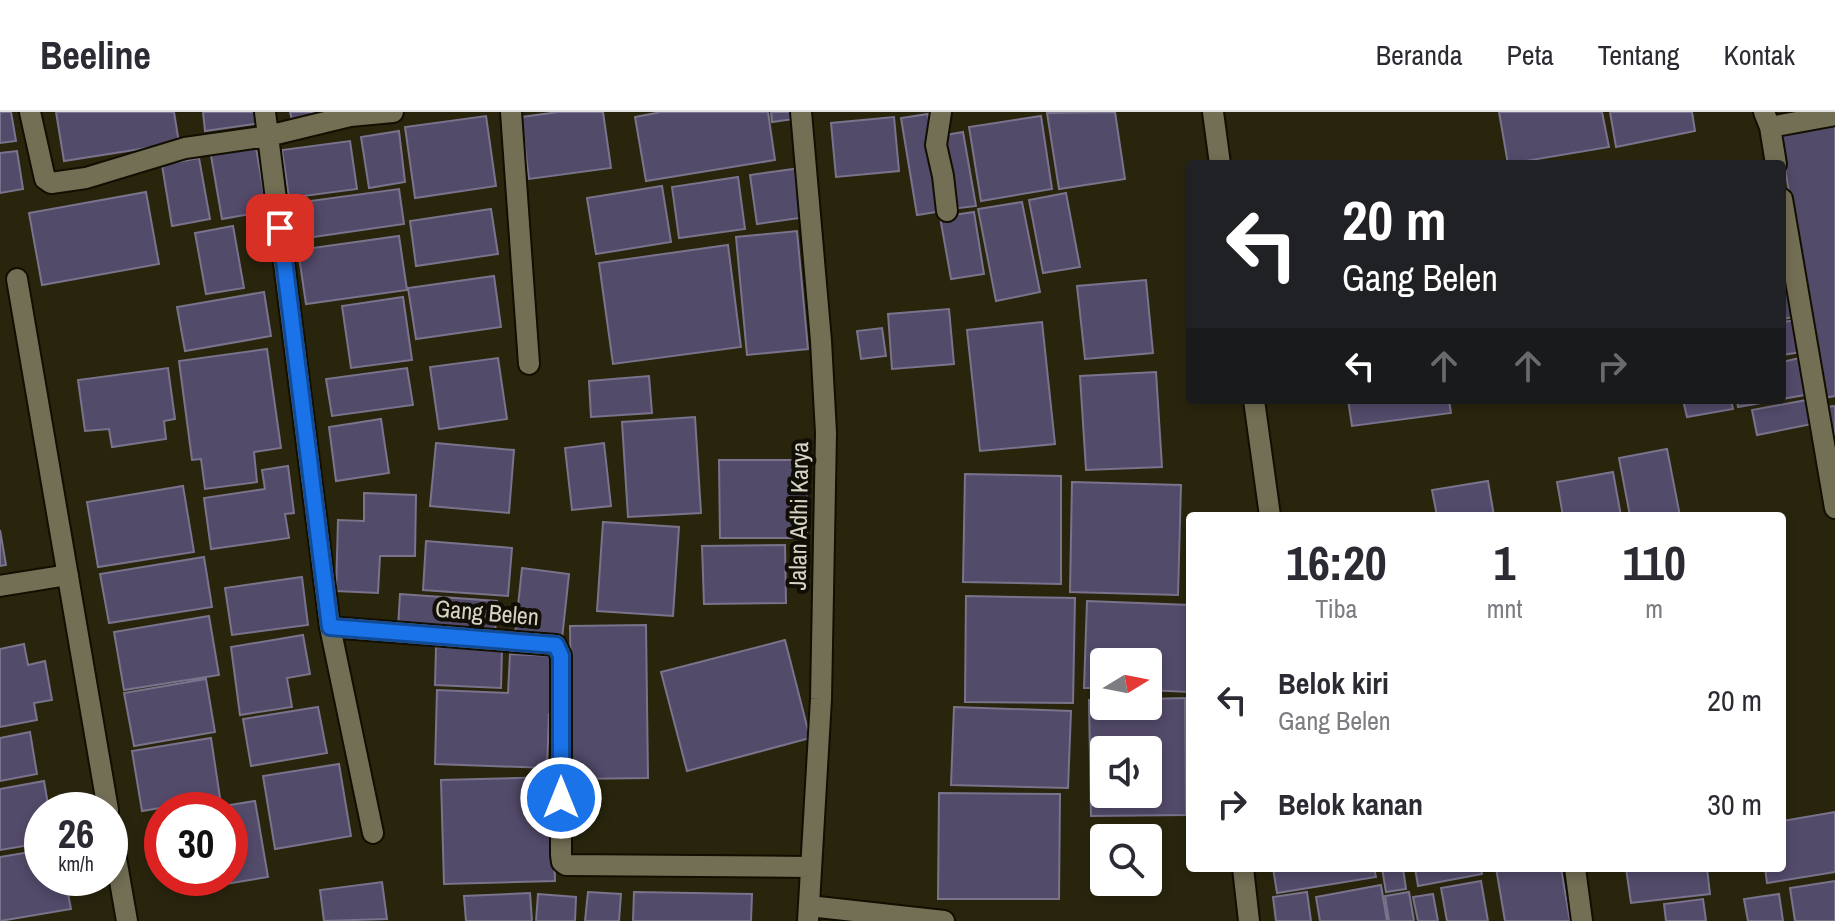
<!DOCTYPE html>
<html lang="id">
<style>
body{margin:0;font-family:"Archivo Narrow",sans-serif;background:#f2f2f3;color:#2b2b33;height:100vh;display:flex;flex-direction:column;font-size:30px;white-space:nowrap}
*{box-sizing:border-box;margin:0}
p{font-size:26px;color:#7c7c81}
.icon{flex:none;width:44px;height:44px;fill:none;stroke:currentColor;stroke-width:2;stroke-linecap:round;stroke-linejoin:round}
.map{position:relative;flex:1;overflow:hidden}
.side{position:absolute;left:1186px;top:400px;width:600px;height:360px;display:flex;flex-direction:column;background:#fff;border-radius:8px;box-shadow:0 4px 12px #0003}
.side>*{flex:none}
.banner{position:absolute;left:1186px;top:48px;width:600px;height:244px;border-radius:8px;box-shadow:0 4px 12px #0003;background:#202124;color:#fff;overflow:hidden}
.needle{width:52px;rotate:80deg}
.tools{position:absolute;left:1090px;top:536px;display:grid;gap:16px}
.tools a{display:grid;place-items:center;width:72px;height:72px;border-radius:8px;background:#fff;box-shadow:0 4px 12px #0003;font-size:40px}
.speed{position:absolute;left:24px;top:680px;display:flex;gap:16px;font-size:40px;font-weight:700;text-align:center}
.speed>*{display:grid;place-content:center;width:104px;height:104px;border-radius:50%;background:#fff;box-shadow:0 4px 12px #0003;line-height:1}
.speed small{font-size:20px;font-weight:400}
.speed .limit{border:12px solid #d22;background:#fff;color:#111}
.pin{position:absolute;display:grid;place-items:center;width:68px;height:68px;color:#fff;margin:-34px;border-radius:16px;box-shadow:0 4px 12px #0006}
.me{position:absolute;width:88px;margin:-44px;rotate:0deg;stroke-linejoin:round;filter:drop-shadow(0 0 6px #0008)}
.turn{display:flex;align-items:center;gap:28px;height:168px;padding:0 24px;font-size:36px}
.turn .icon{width:104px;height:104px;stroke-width:2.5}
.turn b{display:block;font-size:56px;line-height:68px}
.lanes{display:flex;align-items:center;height:76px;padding:0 24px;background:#0003;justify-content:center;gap:40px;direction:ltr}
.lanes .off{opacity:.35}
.eta{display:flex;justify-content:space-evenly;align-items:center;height:136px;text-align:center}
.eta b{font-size:48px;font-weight:700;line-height:56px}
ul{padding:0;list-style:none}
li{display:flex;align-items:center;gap:24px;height:104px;padding:0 24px}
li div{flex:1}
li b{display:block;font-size:30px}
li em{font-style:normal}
header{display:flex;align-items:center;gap:48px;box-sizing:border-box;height:112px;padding:0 40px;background:#fff;border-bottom:2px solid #e1e1e2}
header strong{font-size:38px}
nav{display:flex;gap:44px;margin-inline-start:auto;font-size:28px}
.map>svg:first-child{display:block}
</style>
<header>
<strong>Beeline</strong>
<nav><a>Beranda</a><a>Peta</a><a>Tentang</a><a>Kontak</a></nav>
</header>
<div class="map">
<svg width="1835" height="809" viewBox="0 0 1835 809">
<rect width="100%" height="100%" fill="#29250d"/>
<path fill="#534b6a" stroke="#79738c" stroke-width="2" fill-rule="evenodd" d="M0,0H11L16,29L0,31Z
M56,0H174L179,31L64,49Z
M203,0H260L261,11L205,19Z
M290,0H348L292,8Z
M558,0H603L611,56L529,67L521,5Z
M661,0H768L775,48L646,69L635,5Z
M771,0H793L794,7L772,10Z
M1115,0L1125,67L1059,77L1047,1Z
M1499,0H1602L1609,35L1508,52Z
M1610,0H1692L1695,19L1616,35Z
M928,2L943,99L917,103L901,6Z
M486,4L496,74L415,86L405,15Z
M1041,4L1052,77L981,89L969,15Z
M894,5L899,59L836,65L831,11Z
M1835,12V284L1824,286L1779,21Z
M399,19L405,70L369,76L361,25Z
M963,20L976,94L952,97L940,24Z
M350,29L357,77L289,86L282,38Z
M255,30L267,99L222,107L210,38Z
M17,39L23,77L0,81V41Z
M199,46L210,107L172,114L162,53Z
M801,56L807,105L757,112L750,63Z
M738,65L745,117L679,126L672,75Z
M662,74L671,130L596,142L587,86Z
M399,77L404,112L299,127L295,91Z
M146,80L159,152L42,173L29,101Z
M1066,81L1080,155L1043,161L1029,88Z
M1022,90L1040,180L996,189L978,97Z
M491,97L498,142L416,154L410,109Z
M974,100L984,162L951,167L940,105Z
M233,114L244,176L206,182L195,121Z
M797,119L808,237L747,243L736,125Z
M399,124L407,178L306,192L298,138Z
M728,133L741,235L613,252L599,151Z
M494,164L501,215L416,227L408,176Z
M1789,166L1796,205L1782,207V167Z
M1146,168L1153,241L1085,247L1077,174Z
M264,180L271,224L185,239L177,195Z
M403,185L412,248L351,256L342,194Z
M949,197L954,252L892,257L888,202Z
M1798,208L1802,240L1782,243V210Z
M1042,210L1055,332L980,339L967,218Z
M882,216L886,244L861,247L857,219Z
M267,237L281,336L254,340L257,370L205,377L201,347L192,348L179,249Z
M1804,245L1811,282L1782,287V250Z
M498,246L507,307L439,317L430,255Z
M168,256L175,307L164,309L166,327L112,335L109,317L85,319L78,268Z
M407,256L413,293L332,304L326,267Z
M1156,260L1162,355L1086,358L1080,264Z
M649,264L652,301L591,305L589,269Z
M1812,287L1817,311L1757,323L1752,298Z
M1348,288H1449L1451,301L1352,314Z
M1683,288H1731L1733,297L1687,305Z
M1737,288H1778L1738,295Z
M1835,294V350L1825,295Z
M695,305L701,401L628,405L622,310Z
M381,307L389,361L336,369L329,315Z
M436,331L514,338L509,401L430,394Z
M604,331L611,394L572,398L565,336Z
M1667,337L1680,404H1630L1619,346Z
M719,348H807V426H720Z
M288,354L294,401L285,402L289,426L211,437L204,386L265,377L262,358Z
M1613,360L1621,404H1563L1557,370Z
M965,362L1061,364V472L963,470Z
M1488,369L1494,404H1437L1432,378Z
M1072,370L1181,373L1178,483L1070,480Z
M183,374L194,440L98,455L87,390Z
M364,381L416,383L415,444H380L378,481L336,479L338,408L364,409Z
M603,410L679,415L673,504L597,499Z
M0,418L6,453L0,454Z
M426,429L512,436L508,484L423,478Z
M785,433L786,491L704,492L702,434Z
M204,445L212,495L109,511L100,462Z
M522,456L569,462L562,527L515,522Z
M302,465L308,513L232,523L225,476Z
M400,482L497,489L495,523L398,516Z
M966,484L1075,486L1073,591L965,590Z
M1087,489L1190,493L1189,580L1148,578V550H1104V576H1084Z
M209,504L219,563L124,578L114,520Z
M646,513L648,666L572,667L570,514Z
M303,523L310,562L287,566L292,595L240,603L231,535Z
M785,528L810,626L687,659L661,560Z
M24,532L28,553L45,549L52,588L34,591L37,608L0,615V537Z
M436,535L502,537L501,576L435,573Z
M510,542L555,544L553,602H549L547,656L435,652L437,578L508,581Z
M206,567L215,620L134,634L124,581Z
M1185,586L1186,703L1091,704L1089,588L1104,587V594H1148V587ZM1104,638H1148V682H1104Z
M318,595L327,641L251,654L243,607Z
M954,595L1071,599L1068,676L951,673Z
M30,620L37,662L0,669V626Z
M211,626L220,686L142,699L132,639Z
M339,652L351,724L275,737L263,664Z
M552,665L555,769L444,772L441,668Z
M44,669L49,698H42V731L0,738V677Z
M939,681L1060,682L1059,787H938Z
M255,689L268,765L195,777L193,766H230V698H199Z
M1835,700V760L1767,771L1765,756H1782V709Z
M162,718V761L159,762L152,720Z
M42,738V766H65L71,797L0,809V745Z
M1273,756H1374L1376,765L1277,781Z
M1382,756H1403L1406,777L1386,780Z
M1415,756H1481L1482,762L1418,774Z
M1496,756H1561L1570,809H1505Z
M1626,756H1707L1710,782L1631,791Z
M1481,769L1488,809H1447L1441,776Z
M1835,769V809H1795L1790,776Z
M382,770L387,807L324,809L320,778Z
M1381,773L1387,809H1320L1316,785Z
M588,780L621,782L619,809H585Z
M634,780L752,782L751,809H633Z
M1307,780L1311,809H1276L1273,785Z
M1409,780L1414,809H1389L1385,784Z
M530,781L532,809H466L464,784Z
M538,782L576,785L575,809H536Z
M1433,782L1438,809H1418L1413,785Z
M1779,782L1783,809H1748L1744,787Z
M1703,787L1706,809H1666L1664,792Z"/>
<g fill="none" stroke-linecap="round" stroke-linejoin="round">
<defs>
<path id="minor" d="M30,0L45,67L51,71L86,66L185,36L268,24L265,0
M511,0L529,252
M801,0L821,229L826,321L821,587L808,809
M941,0L936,33L943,64L947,99
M1213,0L1220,52
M1764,0L1770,15L1776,52
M1770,15L1835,3
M1782,87L1835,396
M17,167L108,698
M1254,288L1270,404
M0,474L68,463
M330,515L556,533L561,544V743L562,750L566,753L811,755
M110,712L127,809
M373,721L330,515L268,24L350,4L393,0
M1243,756L1249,809
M1575,756L1582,809
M809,794L944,809"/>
</defs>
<use href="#minor" stroke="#120e00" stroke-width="24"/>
<use href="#minor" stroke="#736f55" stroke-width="20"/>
</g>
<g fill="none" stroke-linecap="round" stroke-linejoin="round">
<defs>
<path id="route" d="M280,116L330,515L556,533L561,544V686"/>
</defs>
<use href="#route" stroke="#114b97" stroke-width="20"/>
<use href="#route" stroke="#1a73e8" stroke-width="14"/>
</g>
<g text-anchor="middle" stroke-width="8" stroke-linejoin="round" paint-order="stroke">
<g font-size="24" fill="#d7d4c6" stroke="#100e05">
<text transform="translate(799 404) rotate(-89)" y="8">Jalan Adhi Karya</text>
<text transform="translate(487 501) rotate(5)" y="8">Gang Belen</text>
</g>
</g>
</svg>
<div class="tools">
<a><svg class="needle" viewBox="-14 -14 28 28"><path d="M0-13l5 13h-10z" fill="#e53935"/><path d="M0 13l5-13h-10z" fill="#7c7c81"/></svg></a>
<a><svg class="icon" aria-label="sound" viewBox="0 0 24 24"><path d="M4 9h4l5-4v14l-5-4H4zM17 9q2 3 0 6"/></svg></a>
<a><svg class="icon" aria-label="search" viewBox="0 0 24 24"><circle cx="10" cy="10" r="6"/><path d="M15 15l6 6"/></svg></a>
</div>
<div class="speed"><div>26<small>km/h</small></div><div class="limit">30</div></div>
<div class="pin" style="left:280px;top:116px;background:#d93025"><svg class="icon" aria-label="arrive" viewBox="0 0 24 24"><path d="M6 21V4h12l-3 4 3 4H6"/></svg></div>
<svg class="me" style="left:561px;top:686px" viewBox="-20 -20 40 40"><circle r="17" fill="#1a73e8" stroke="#fff" stroke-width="3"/><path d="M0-11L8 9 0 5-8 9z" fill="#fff"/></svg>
<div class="banner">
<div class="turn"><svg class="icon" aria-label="left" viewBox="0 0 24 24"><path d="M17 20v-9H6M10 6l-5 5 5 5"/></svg><div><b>20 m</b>Gang Belen</div></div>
<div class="lanes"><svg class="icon" aria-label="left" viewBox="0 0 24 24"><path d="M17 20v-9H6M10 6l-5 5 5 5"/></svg><svg class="icon off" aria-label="ahead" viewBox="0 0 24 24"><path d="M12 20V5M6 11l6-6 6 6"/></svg><svg class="icon off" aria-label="ahead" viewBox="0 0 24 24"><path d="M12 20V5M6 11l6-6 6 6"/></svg><svg class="icon off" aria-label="right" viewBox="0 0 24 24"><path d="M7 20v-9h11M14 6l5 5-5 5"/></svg></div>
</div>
<section class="side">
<div class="eta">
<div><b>16:20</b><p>Tiba</p></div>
<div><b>1</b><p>mnt</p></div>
<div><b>110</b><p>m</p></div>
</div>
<ul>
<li><svg class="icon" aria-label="left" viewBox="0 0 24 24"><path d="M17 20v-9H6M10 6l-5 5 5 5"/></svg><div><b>Belok kiri</b><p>Gang Belen</p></div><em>20 m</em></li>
<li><svg class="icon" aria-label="right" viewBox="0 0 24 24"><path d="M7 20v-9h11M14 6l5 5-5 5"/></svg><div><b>Belok kanan</b></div><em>30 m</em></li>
</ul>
</section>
</div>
